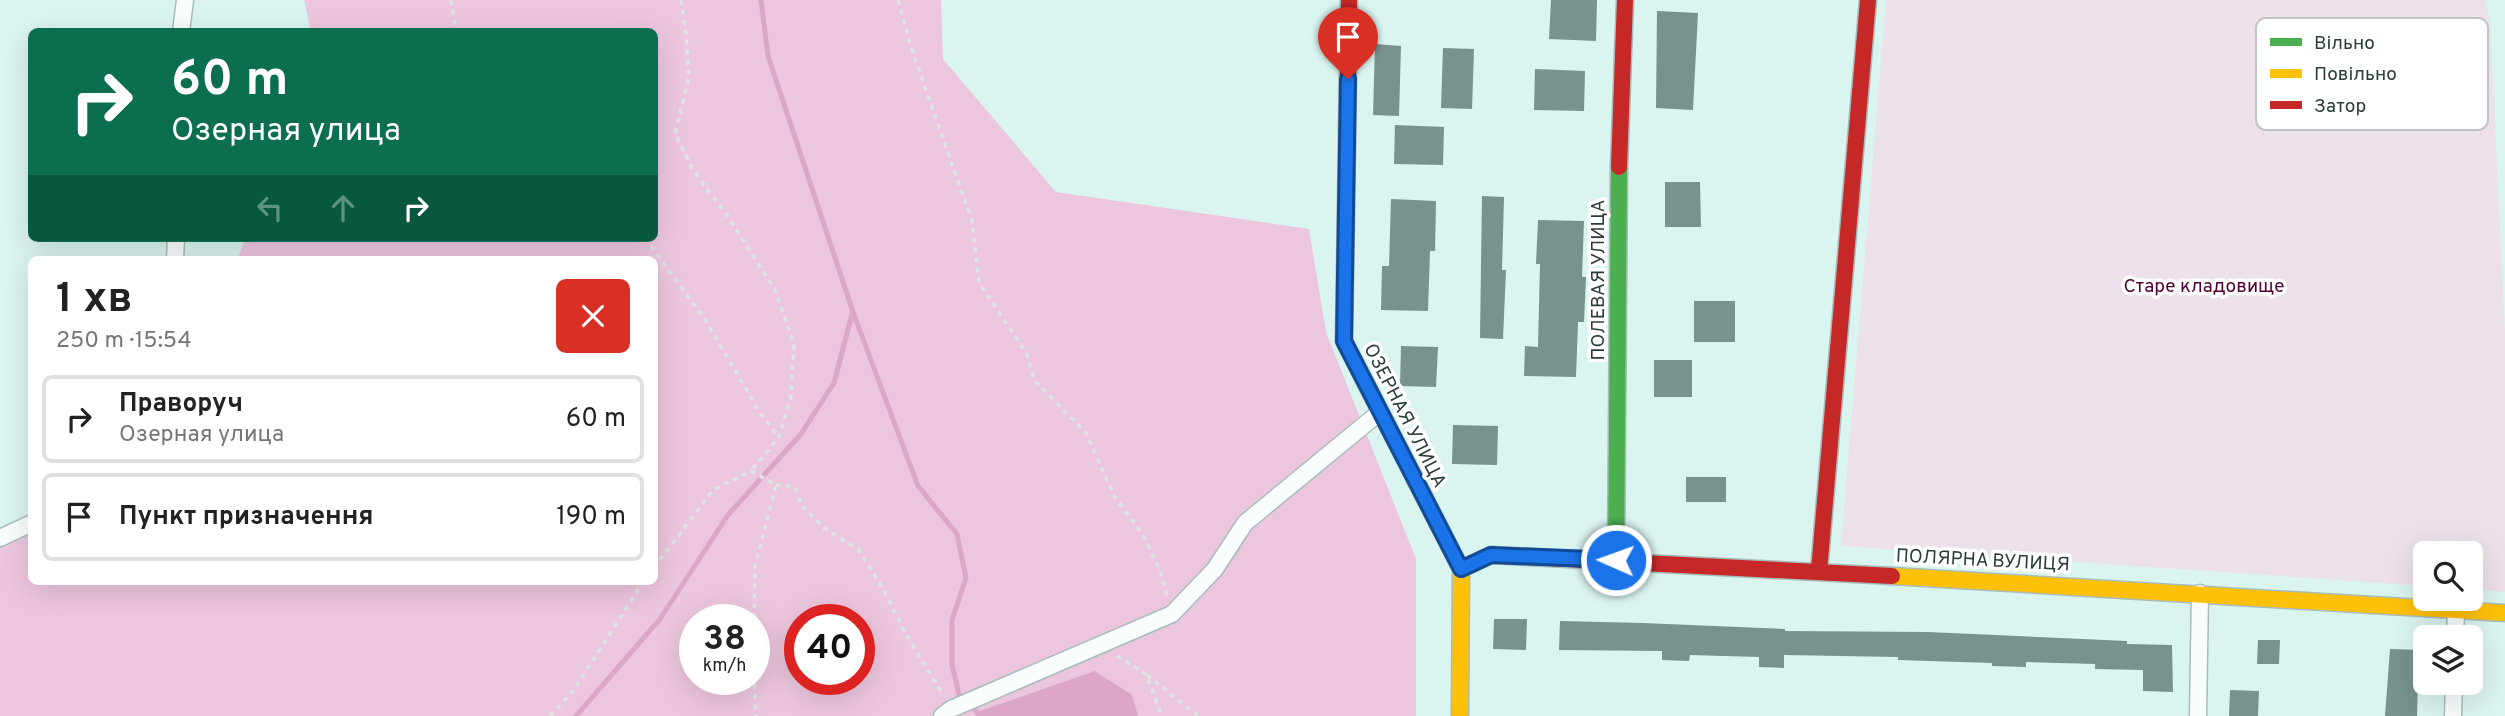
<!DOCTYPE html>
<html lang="uk">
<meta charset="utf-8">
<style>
body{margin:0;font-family:Overpass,sans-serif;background:#f6f6f6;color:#222;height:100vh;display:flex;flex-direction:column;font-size:26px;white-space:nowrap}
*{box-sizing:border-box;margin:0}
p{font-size:23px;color:#767676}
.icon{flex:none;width:38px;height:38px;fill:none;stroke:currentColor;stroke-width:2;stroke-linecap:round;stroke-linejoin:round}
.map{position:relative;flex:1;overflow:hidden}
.side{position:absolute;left:28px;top:256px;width:630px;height:329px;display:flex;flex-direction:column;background:#fff;border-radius:10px;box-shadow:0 7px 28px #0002}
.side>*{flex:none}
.top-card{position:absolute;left:28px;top:28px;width:630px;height:214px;border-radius:10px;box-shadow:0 7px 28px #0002;background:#0b6e4f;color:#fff;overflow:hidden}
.tools{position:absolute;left:2413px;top:541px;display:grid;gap:14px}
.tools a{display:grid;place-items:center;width:70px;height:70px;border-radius:10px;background:#fff;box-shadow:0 7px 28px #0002;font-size:35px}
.speed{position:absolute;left:679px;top:604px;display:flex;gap:14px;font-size:35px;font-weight:700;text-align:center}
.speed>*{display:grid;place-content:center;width:91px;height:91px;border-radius:50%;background:#fff;box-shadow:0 7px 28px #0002;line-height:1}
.speed small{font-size:18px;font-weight:400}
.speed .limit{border:10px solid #d22;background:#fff;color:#111}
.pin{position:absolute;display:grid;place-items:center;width:60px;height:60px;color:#fff;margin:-72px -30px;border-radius:50% 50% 50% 0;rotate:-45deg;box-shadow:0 0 7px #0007}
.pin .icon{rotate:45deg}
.me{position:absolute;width:77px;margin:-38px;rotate:272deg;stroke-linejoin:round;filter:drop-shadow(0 0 5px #0008)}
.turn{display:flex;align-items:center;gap:24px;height:147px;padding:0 28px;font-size:32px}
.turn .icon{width:91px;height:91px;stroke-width:2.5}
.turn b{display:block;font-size:49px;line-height:60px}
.lanes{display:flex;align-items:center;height:66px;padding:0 28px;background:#0003;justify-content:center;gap:35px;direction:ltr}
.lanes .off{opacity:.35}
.round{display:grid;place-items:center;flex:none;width:74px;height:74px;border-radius:10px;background:#f6f6f6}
.overview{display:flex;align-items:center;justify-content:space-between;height:119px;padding:0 28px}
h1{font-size:42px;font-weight:700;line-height:52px}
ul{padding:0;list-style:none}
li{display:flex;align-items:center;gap:21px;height:88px;margin:0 14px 10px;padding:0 14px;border:4px solid #e0e0e0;border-radius:10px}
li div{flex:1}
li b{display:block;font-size:26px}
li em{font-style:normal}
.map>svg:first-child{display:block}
</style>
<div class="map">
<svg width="2505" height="716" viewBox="0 0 2505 716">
<rect width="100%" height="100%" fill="#daf4f0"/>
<path fill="#ece1ea" d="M1886,0H2485L2490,20L2505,334V592L2471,589V553H2426L2425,586L1841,546Z"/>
<path fill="#ecc6dd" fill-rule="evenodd" d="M304,0H941L943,59L1056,192L1309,229L1326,332L1416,559V716H0V545L31,529L32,581H654V259H238L245,238H654V32L311,31ZM695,620H754V679H695ZM800,620H859V679H800Z"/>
<path fill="#dba7c5" d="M1095,671L1132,695L1138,716H975L977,712Z"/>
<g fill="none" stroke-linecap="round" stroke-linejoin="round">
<path stroke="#dba7c5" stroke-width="5" d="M761,0L768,56L853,312L918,486L957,534L966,578L952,620V664L959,695L977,712
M576,716L660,619L728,515L801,434L834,383L852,314"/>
</g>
<path fill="#77928f" d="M1551,0H1597L1596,41L1549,39Z
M1657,11L1698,13L1693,110L1656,108Z
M1375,44L1401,46L1399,116L1373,115Z
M1443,48L1474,49L1472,109L1441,108Z
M1535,69L1585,71L1584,111L1534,110Z
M1395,125L1444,127L1443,165L1394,164Z
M1665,182H1700L1701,227H1665Z
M1482,196L1504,197L1502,270H1506L1503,339L1480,338Z
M1391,199L1436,201L1435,251H1430L1428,311L1381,310L1382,266H1389Z
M1538,220L1584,221L1582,277H1586L1584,322H1578L1576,377L1524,376L1525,346L1538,347L1540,264H1536Z
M1694,301H1735V342H1694Z
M1401,346L1438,347L1436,387L1400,386Z
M1654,360H1692V397H1654Z
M1453,425L1498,426L1497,465L1452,464Z
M1686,477H1726V502H1686Z
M1494,619H1527L1526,650L1493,649Z
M1560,621L1643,623L1785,629V631L1928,632L2127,641V644L2172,645L2173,692L2143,691V670L2095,669V664L2026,662V667L1992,666V663L1898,660V657L1784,655V668L1759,667V657L1690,655L1689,661L1662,660V651L1559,650Z
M2258,640H2280L2279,664H2257Z
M2390,649L2419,650L2417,716H2385Z
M2230,690L2259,691L2258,716H2229Z"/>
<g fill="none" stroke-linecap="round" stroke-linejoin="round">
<defs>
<path id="street" d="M181,32L185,0
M175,259L176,238
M0,538L32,523
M2455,637L2456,610
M942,716L951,709L1172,614L1215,569L1245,523L1380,412
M2198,716L2200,593
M2453,716L2454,682"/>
<path id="fast" d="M1616,560L1619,167"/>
<path id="slow" d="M1438,524L1461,569L1460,716
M1892,576L2505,613"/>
<path id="jam" d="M1349,0L1344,341L1438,524
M1619,167L1625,0
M1461,569L1491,555L1892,576
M1819,571L1868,0"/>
</defs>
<use href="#street" stroke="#a8bdba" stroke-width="19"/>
<use href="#fast" stroke="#a8bdba" stroke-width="19"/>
<use href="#slow" stroke="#a8bdba" stroke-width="19"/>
<use href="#jam" stroke="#a8bdba" stroke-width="19"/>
<path stroke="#dde5e3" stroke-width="3.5" stroke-dasharray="5 5" stroke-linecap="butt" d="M451,0L456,32
M681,0L686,33L689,78L675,133L693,170L727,215L775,290L794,344L791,397L779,437L751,471
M898,0L912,50L972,221L979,283L1026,352L1035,381L1086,433L1114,496L1143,535L1160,570L1167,596
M645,238L706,321L760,413L779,437
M776,485L795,487L801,505L824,528L859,550L884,591L906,634L943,695
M654,568L713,490L751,471L776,485L755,567L754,620
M1117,656L1146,674L1162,716
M754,664L756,716
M1147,675L1198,716
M550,716L573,691L644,581"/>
<use href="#street" stroke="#f9fdfd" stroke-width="16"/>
<use href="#fast" stroke="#4caf50" stroke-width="16"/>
<use href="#slow" stroke="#ffc107" stroke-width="16"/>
<use href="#jam" stroke="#c62828" stroke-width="16"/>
</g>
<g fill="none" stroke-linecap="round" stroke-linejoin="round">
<defs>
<path id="route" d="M1348,79L1344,341L1461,569L1491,555L1616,560"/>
</defs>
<use href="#route" stroke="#114b97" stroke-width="18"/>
<use href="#route" stroke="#1a73e8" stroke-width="12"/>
</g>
<g text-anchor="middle" stroke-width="7" stroke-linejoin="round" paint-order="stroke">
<g font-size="19" fill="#2a3d3a" stroke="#fff">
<text transform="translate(1597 280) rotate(-90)" y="7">ПОЛЕВАЯ УЛИЦА</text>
<text transform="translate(1406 415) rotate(63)" y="7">ОЗЕРНАЯ УЛИЦА</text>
<text transform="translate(1983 559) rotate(3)" y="7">ПОЛЯРНА ВУЛИЦЯ</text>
</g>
<g font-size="19" fill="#510235" stroke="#fff">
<text x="2204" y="292">Старе кладовище</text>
</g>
</g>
<rect x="2256" y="18" width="232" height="112" rx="10" fill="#fff" stroke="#bfc5c4" stroke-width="2"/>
<rect x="2270" y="38" width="32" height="8" fill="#4caf50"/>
<rect x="2270" y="69" width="32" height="9" fill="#ffc107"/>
<rect x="2270" y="101" width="32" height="8" fill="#c62828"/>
<g font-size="19" fill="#2a3d3a">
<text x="2314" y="49">Вільно</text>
<text x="2314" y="80">Повільно</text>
<text x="2314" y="112">Затор</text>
</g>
</svg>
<div class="tools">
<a><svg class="icon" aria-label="search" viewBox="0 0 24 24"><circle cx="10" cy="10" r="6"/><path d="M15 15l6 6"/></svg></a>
<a><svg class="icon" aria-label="layers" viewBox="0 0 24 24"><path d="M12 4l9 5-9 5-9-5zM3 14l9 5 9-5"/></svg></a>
</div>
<div class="speed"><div>38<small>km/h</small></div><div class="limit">40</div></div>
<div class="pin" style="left:1348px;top:79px;background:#d93025"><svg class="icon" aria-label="arrive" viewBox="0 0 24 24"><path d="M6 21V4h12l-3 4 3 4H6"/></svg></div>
<svg class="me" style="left:1616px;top:560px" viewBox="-20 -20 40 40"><circle r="17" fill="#1a73e8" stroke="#fff" stroke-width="3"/><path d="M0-11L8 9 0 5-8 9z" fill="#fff"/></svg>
<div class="top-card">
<div class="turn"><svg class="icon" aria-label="right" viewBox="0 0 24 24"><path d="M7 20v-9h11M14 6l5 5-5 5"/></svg><div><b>60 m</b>Озерная улица</div></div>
<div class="lanes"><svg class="icon off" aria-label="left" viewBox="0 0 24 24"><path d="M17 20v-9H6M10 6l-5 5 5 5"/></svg><svg class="icon off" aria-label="ahead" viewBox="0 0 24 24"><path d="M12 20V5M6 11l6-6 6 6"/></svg><svg class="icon" aria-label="right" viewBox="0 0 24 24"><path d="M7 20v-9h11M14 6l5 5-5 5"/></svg></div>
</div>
<section class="side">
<div class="overview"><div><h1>1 хв</h1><p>250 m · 15:54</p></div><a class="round" style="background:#d93025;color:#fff"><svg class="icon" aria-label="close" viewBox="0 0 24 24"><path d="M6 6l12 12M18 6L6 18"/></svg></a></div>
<ul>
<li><svg class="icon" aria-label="right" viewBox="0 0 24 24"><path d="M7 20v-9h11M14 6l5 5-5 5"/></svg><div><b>Праворуч</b><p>Озерная улица</p></div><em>60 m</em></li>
<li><svg class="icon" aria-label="arrive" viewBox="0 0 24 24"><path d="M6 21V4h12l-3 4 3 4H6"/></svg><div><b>Пункт призначення</b></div><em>190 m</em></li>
</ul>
</section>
</div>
